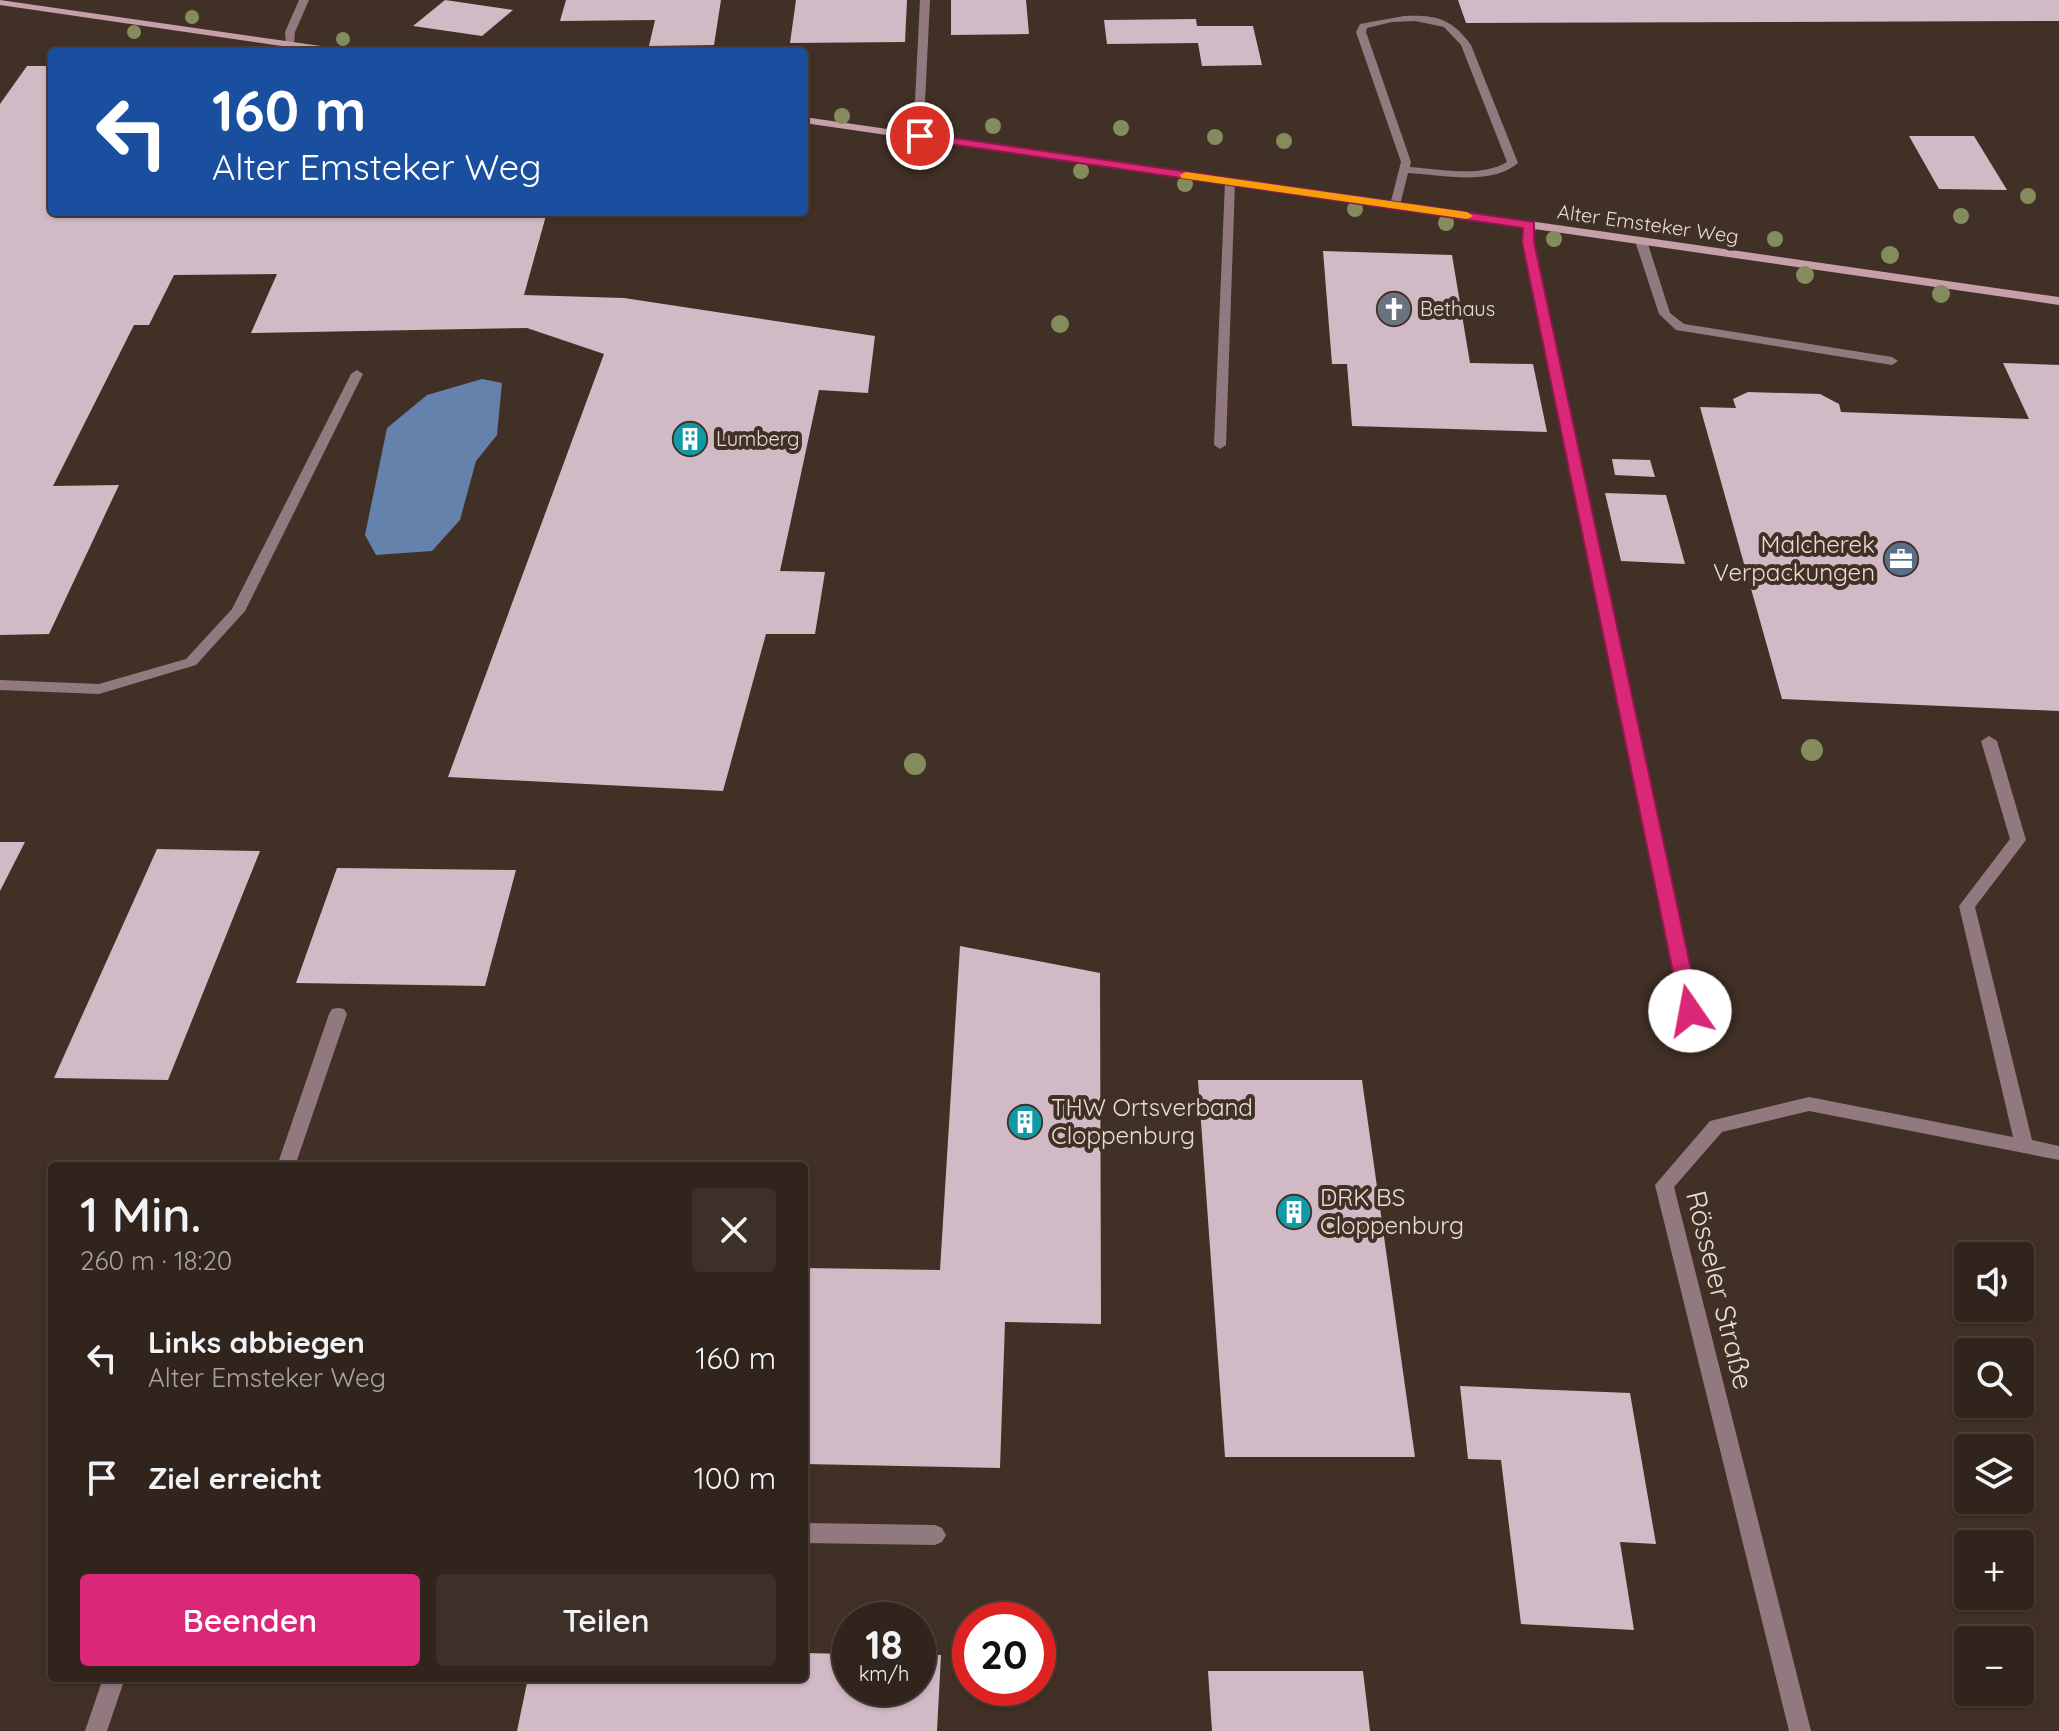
<!DOCTYPE html>
<html lang="de">
<meta charset="utf-8">
<style>
body{margin:0;font-family:Quicksand,sans-serif;background:#3d3029;color:#f1f3f6;height:100vh;display:flex;flex-direction:column;font-size:30px;white-space:nowrap}
*{box-sizing:border-box;margin:0}
p{font-size:26px;color:#a8a4a3}
.icon{flex:none;width:44px;height:44px;fill:none;stroke:currentColor;stroke-width:2;stroke-linecap:round;stroke-linejoin:round}
.map{position:relative;flex:1;overflow:hidden}
.sheet{position:absolute;left:48px;top:1162px;width:760px;height:520px;display:flex;flex-direction:column;background:#31241c;border-radius:8px;box-shadow:0 2px 6px #0004,0 0 0 2px #4c413b}
.sheet>*{flex:none}
.guide{position:absolute;left:48px;top:48px;width:760px;height:168px;border-radius:8px;box-shadow:0 2px 6px #0004,0 0 0 2px #4c413b;background:#1a4fa0;color:#fff;overflow:hidden}
.tools{position:absolute;left:1954px;top:1242px;display:grid;gap:16px}
.tools a{display:grid;place-items:center;width:80px;height:80px;border-radius:8px;background:#31241c;box-shadow:0 2px 6px #0004,0 0 0 2px #4c413b;font-size:40px}
.speed{position:absolute;left:832px;top:1602px;display:flex;gap:16px;font-size:40px;font-weight:700;text-align:center}
.speed>*{display:grid;place-content:center;width:104px;height:104px;border-radius:50%;background:#31241c;box-shadow:0 2px 6px #0004,0 0 0 2px #4c413b;line-height:1}
.speed small{font-size:20px;font-weight:400}
.speed .limit{border:12px solid #d22;background:#fff;color:#111}
.pin{position:absolute;display:grid;place-items:center;width:68px;height:68px;color:#fff;margin:-34px;border:4px solid #fff;border-radius:50%;box-shadow:0 2px 8px #0007}
.me{position:absolute;width:88px;margin:-44px;rotate:348deg;stroke-linejoin:round;filter:drop-shadow(0 0 6px #0008)}
.turn{display:flex;align-items:center;gap:28px;height:168px;padding:0 32px;font-size:36px}
.turn .icon{width:104px;height:104px;stroke-width:2.5}
.turn b{display:block;font-size:56px;line-height:68px}
.round{display:grid;place-items:center;flex:none;width:84px;height:84px;border-radius:8px;background:#3d3029}
.head{display:flex;align-items:center;justify-content:space-between;height:136px;padding:0 32px}
h1{font-size:48px;font-weight:600;line-height:60px}
.cta{display:flex;gap:16px;margin-top:auto;padding:16px 32px}
.cta a{flex:1;height:92px;border-radius:8px;background:#db2777;color:#fff;font-size:32px;font-weight:600;line-height:92px;text-align:center}
.cta a+a{background:#3d3029;color:#f1f3f6}
ul{padding:0;list-style:none}
li{display:flex;align-items:center;gap:24px;height:120px;padding:0 32px}
li div{flex:1}
li b{display:block;font-size:30px}
li em{font-style:normal}
.map>svg:first-child{display:block}
</style>
<div class="map">
<svg width="2059" height="1731" viewBox="0 0 2059 1731">
<rect width="100%" height="100%" fill="#413025"/>
<path fill="#6582ac" d="M482,379L502,383L497,435L476,461L460,520L432,551L376,555L365,535L387,428L427,395Z"/>
<path fill="#d1b9c5" d="M445,0L513,10L482,36L413,26Z
M566,0H721L714,45L649,46L655,20L560,21Z
M796,0H907L905,42L790,43Z
M951,0H1026L1029,34L951,35Z
M1458,0H2059V21L1466,23Z
M1196,19L1197,26H1253L1262,65L1202,66L1198,43L1107,44L1104,20Z
M27,66H52V212H547L524,295L624,298L875,336L868,393L819,390L780,571L825,572L815,634H766L723,791L448,777L604,354L527,328L251,333L277,274L174,275L149,325H134L53,486L119,485L49,634L0,635V104Z
M1909,136H1974L2007,190L1939,189Z
M1323,251L1452,255L1470,363L1533,364L1547,432L1352,426L1347,364H1332Z
M2003,363L2059,365V711L1782,699L1700,407L1736,408L1733,399L1748,392L1820,394L1839,404L1841,412L2029,419Z
M1612,459L1650,460L1655,477L1615,475Z
M1605,493L1666,495L1685,564L1621,561Z
M0,842H25L0,891Z
M157,849L260,851L168,1080L54,1078Z
M337,868L516,870L485,986L296,983Z
M960,946L1100,973L1101,1324L1005,1322L1000,1468L804,1464V1268L940,1270Z
M1198,1080H1362L1415,1457H1225Z
M1460,1386L1630,1393L1656,1544L1620,1542L1634,1630L1521,1624L1501,1460L1468,1459Z
M804,1653L850,1654V1688H918V1655H941L937,1731H517L528,1678H804Z
M1208,1671H1363L1370,1731H1212Z"/>
<g fill="none" stroke-linecap="round" stroke-linejoin="round">
<path fill="#92797f" fill-rule="evenodd" d="M299,0H309L295,32L294,44L286,46L285,32Z
M920,0H930L925,102L890,135L885,132L886,130L915,101Z
M1404,16C1436,15 1451,18 1471,45L1518,163C1492,186 1441,175 1408,173L1400,205L1395,208L1390,205L1401,162L1356,32L1360,24ZM1415,21L1444,27L1461,45L1507,162C1481,178 1439,169 1410,167L1411,162L1366,32L1367,28L1392,22Z
M1230,179L1235,182L1226,445L1220,449L1214,445L1225,182Z
M1530,222L1536,225L1534,242L1699,1011L1696,1016H1684L1681,1011L1522,242L1524,225Z
M1641,238L1647,241L1670,313L1684,324L1892,357L1898,361L1892,365L1676,330L1659,314L1635,241Z
M357,370L363,374L245,611L196,665L99,694L0,690V680L99,684L186,659L232,609L351,374Z
M1989,736L1997,741L2026,840L1975,907L2032,1140L2059,1146V1160L1809,1111L1722,1132L1674,1187L1811,1731H1789L1655,1185L1710,1121L1809,1097L2013,1137L1959,906L2010,839L1981,741Z
M338,1008L344,1009L347,1014L295,1166H277L329,1014L332,1009Z
M804,1523L935,1525L942,1528L946,1535L942,1542L935,1545L804,1543Z
M103,1678H125L107,1731H85Z"/>
<path fill="#c79fa9" fill-rule="evenodd" d="M0,0L342,49L347,52H322L0,5Z
M804,117L2059,297V305L804,123Z"/>
</g>
<g fill="#848b5d">
<circle cx="192" cy="17" r="7"/>
<circle cx="134" cy="32" r="7"/>
<circle cx="343" cy="39" r="7"/>
<circle cx="842" cy="116" r="8"/>
<circle cx="993" cy="126" r="8"/>
<circle cx="1121" cy="128" r="8"/>
<circle cx="1215" cy="137" r="8"/>
<circle cx="1284" cy="141" r="8"/>
<circle cx="1081" cy="171" r="8"/>
<circle cx="1185" cy="184" r="8"/>
<circle cx="2028" cy="196" r="8"/>
<circle cx="1355" cy="209" r="8"/>
<circle cx="1961" cy="216" r="8"/>
<circle cx="1626" cy="222" r="8"/>
<circle cx="1446" cy="223" r="8"/>
<circle cx="1554" cy="239" r="8"/>
<circle cx="1775" cy="239" r="8"/>
<circle cx="1890" cy="255" r="9"/>
<circle cx="1805" cy="275" r="9"/>
<circle cx="1941" cy="294" r="9"/>
<circle cx="1060" cy="324" r="9"/>
<circle cx="1812" cy="750" r="11"/>
<circle cx="915" cy="764" r="11"/>
</g>
<path fill="#db2777" stroke="#8e194d" stroke-width="2" d="M920,133L1534,222V242L1700,1011L1697,1016H1684L1681,1011L1522,242L1523,228L915,139L914,136Z"/>
<path fill="#f59e0b" d="M1186,172L1467,212L1473,216L1467,219L1181,178L1180,175Z"/>
<defs>
<symbol id="church-disc" viewBox="-11 -11 22 22"><circle r="9.5" fill="#6b7280" stroke="#413025"/><path d="M-1.2-6h2.4v3.5h3.3v2.4h-3.3V6h-2.4V-.1h-3.3v-2.4h3.3Z" fill="#fff"/></symbol>
<symbol id="building-disc" viewBox="-11 -11 22 22"><circle r="9.5" fill="#0f9aa8" stroke="#413025"/><path d="M-4-6H4V6H1V3H-1V6H-4ZM-2.5-4.3h1.7v1.8h-1.7ZM.8-4.3h1.7v1.8H.8ZM-2.5-1h1.7V.8h-1.7ZM.8-1h1.7V.8H.8Z" fill="#fff"/></symbol>
<symbol id="office-disc" viewBox="-11 -11 22 22"><circle r="9.5" fill="#5c6f8a" stroke="#413025"/><path d="M-6-3h4V-5.5h4V-3h4V5H-6ZM-1-4.5V-3h2v-1.5ZM-6 0V1H6V0Z" fill="#fff"/></symbol>
</defs>
<g fill-rule="evenodd">
<use href="#church-disc" x="1374" y="289" width="40" height="40"/>
<use href="#building-disc" x="670" y="419" width="40" height="40"/>
<use href="#office-disc" x="1881" y="539" width="40" height="40"/>
<use href="#building-disc" x="1005" y="1102" width="40" height="40"/>
<use href="#building-disc" x="1274" y="1192" width="40" height="40"/>
</g>
<g text-anchor="middle" stroke-width="8" stroke-linejoin="round" paint-order="stroke">
<g font-size="20" fill="#e7ddd5" stroke="#413025">
<text transform="translate(1648 224) rotate(8)" y="7">Alter Emsteker Weg</text>
</g>
<g font-size="20" fill="#e7ddd5" stroke="#413025" text-anchor="start">
<text x="1420" y="316">Bethaus</text>
<text x="716" y="446">Lumberg</text>
</g>
<g font-size="24" fill="#e7ddd5" stroke="#413025" text-anchor="start">
<text x="1875" y="553" text-anchor="end">Malcherek<tspan x="1875" dy="28">Verpackungen</tspan></text>
<text x="1051" y="1116">THW Ortsverband<tspan x="1051" dy="28">Cloppenburg</tspan></text>
<text x="1320" y="1206">DRK BS<tspan x="1320" dy="28">Cloppenburg</tspan></text>
</g>
<g font-size="28" fill="#e7ddd5" stroke="#413025">
<text transform="translate(1720 1290) rotate(76)" y="10">Rösseler Straße</text>
</g>
</g>
</svg>
<div class="tools">
<a><svg class="icon" aria-label="sound" viewBox="0 0 24 24"><path d="M4 9h4l5-4v14l-5-4H4zM17 9q2 3 0 6"/></svg></a>
<a><svg class="icon" aria-label="search" viewBox="0 0 24 24"><circle cx="10" cy="10" r="6"/><path d="M15 15l6 6"/></svg></a>
<a><svg class="icon" aria-label="layers" viewBox="0 0 24 24"><path d="M12 4l9 5-9 5-9-5zM3 14l9 5 9-5"/></svg></a>
<a>+</a>
<a>−</a>
</div>
<div class="speed"><div>18<small>km/h</small></div><div class="limit">20</div></div>
<div class="pin" style="left:920px;top:136px;background:#d93025"><svg class="icon" aria-label="arrive" viewBox="0 0 24 24"><path d="M6 21V4h12l-3 4 3 4H6"/></svg></div>
<svg class="me" style="left:1690px;top:1011px" viewBox="-20 -20 40 40"><circle r="19" fill="#fff"/><path d="M0-13L10 11 0 6-10 11z" fill="#db2777"/></svg>
<div class="guide">
<div class="turn"><svg class="icon" aria-label="left" viewBox="0 0 24 24"><path d="M17 20v-9H6M10 6l-5 5 5 5"/></svg><div><b>160 m</b>Alter Emsteker Weg</div></div>
</div>
<section class="sheet">
<div class="head"><div><h1>1 Min.</h1><p>260 m · 18:20</p></div><a class="round"><svg class="icon" aria-label="close" viewBox="0 0 24 24"><path d="M6 6l12 12M18 6L6 18"/></svg></a></div>
<ul>
<li><svg class="icon" aria-label="left" viewBox="0 0 24 24"><path d="M17 20v-9H6M10 6l-5 5 5 5"/></svg><div><b>Links abbiegen</b><p>Alter Emsteker Weg</p></div><em>160 m</em></li>
<li><svg class="icon" aria-label="arrive" viewBox="0 0 24 24"><path d="M6 21V4h12l-3 4 3 4H6"/></svg><div><b>Ziel erreicht</b></div><em>100 m</em></li>
</ul>
<div class="cta"><a>Beenden</a><a>Teilen</a></div>
</section>
</div>
